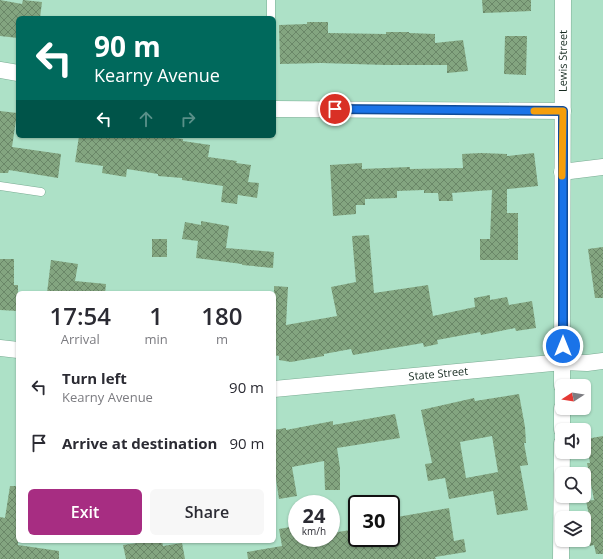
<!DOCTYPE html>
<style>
body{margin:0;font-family:"Open Sans",sans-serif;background:#f7f7f7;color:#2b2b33;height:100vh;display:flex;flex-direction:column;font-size:15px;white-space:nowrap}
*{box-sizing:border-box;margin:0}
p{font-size:13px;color:#7c7c81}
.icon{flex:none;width:22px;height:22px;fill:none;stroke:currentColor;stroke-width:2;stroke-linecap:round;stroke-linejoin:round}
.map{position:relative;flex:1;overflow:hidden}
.details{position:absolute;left:16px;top:291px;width:260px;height:252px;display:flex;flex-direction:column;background:#fff;border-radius:6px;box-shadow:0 1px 3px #0004}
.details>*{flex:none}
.hud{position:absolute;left:16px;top:16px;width:260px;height:122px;border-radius:6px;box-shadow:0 1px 3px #0004;background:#00695c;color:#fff;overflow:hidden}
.needle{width:26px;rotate:258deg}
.tools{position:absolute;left:555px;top:379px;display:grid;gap:8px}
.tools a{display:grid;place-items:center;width:36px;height:36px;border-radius:6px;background:#fff;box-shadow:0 1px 3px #0004;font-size:20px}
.speed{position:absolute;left:288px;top:495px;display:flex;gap:8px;font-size:20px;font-weight:700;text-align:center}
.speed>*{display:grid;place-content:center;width:52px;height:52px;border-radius:50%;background:#fff;box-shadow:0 1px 3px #0004;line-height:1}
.speed small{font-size:10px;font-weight:400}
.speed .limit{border:2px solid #111;border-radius:6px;background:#fff;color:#111}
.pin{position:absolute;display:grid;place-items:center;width:34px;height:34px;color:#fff;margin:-17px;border:2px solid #fff;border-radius:50%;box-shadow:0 1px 4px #0007}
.me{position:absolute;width:44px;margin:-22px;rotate:0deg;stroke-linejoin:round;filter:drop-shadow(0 0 3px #0008)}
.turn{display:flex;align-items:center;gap:14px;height:84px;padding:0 12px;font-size:18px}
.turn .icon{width:52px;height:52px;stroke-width:2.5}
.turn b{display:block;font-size:28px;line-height:34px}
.lanes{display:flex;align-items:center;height:38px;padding:0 12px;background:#0003;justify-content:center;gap:20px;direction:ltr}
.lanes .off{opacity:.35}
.eta{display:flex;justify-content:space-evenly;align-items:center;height:68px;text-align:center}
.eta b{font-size:24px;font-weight:600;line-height:28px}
.action{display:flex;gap:8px;margin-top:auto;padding:8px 12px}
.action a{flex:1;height:46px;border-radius:6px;background:#a72d82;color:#fff;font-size:16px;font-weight:600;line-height:46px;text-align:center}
.action a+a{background:#f7f7f7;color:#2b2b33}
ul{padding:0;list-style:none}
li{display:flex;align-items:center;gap:12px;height:56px;padding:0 12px}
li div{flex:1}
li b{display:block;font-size:15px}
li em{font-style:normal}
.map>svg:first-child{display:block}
</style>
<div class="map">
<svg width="603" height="559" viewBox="0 0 603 559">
<defs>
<pattern id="building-cross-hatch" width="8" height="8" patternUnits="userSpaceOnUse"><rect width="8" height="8" fill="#83a580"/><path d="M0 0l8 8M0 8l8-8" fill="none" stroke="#6a8768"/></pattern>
</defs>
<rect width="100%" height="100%" fill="#ade1c7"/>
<path fill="url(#building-cross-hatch)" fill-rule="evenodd" d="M0,0L22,4L23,0L42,2L40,18H18V38L0,36Z
M482,0H531V11L483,13Z
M307,22H328V33L386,34V32H409V33L435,34V43L463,40L468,71L447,73V65H386L321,63L280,64L279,25L307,24Z
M505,36H527L526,75L504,74Z
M0,111L17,113L12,147L61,154L58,178L9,170L8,173H0Z
M79,136H156L183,139V141L210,145L208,157L237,161L236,163L251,165L248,182L259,183L257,198L238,195L237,204L221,202L223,186L182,180V178L158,176V174L127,169L126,177L102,173L103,166L75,162Z
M481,153L507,154V156L534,153L538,186L507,189V213H518V260H480V239H490L492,190L452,193L453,201H439L438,193H424V190L397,191V198L365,199V205H356V214L333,216L330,165L362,163V169L410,167V169L463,168L462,154Z
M201,221L229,226L226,248L274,252L273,268L242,265V264L196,258L198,241L182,239L185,222L201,225Z
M369,235L374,293L428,285L433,316L475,307L474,298L490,295V300L507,297L509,305L532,301L536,328L516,331L515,328L481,335L480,332L437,340L438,344L424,347L423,343L353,355L351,349L324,354V356L291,362L279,360V356L274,355V286L288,287L286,325L337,316L331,287L356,282L352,236Z
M152,239H167V257H152Z
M603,247V298H595L588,249Z
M0,259H14V285H18V311L0,310Z
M51,260L78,264L75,281L106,284L105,293H47Z
M519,394L525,427L526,443H524L528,465L520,466L528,510L497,515L493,491L449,499L445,478L428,481L425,464L432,463L421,410L474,398L475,401ZM492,436L498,472L466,478L460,442Z
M395,414L400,438L337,448L340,468V490H325L324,461L292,467L297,496L279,499L274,466V430L286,428V430L333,421V425Z
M603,436V554H596L594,545L590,546L586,525L591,524L586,501L594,500L587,463H590L586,439Z
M10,486H18V545L59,551V559H0V517L5,518Z
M449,508L454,541L464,539L466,552L435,557L436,559H248L247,552L282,546L279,529L296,526L297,538H331V533L351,530V531L357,530V538H391V527L399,526L397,517Z
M153,541H162L163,546L182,543L185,559H126L123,545Z"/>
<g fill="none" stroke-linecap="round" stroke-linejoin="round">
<defs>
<path id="service" d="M271,0V18
M0,186L41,192"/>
<g id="minor">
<path d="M0,70L18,73"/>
<path d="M274,109L563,111"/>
<path d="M562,172L603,167"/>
<path d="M0,348L18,350"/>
<path id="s1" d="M562,386L563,0"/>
<path id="s2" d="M274,389L563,362L587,363L603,361"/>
<path d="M562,430V408"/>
<path d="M561,559L562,443"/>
</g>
</defs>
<use href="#service" stroke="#7aac93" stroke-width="9"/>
<use href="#minor" stroke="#7aac93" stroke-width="17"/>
<use href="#service" stroke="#fff" stroke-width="8"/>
<use href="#minor" stroke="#fff" stroke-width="16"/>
</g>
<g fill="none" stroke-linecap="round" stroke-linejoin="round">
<defs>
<path id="route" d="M335,109L563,111V346"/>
</defs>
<use href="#route" stroke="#114b97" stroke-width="10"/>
<use href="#route" stroke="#1a73e8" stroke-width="7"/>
<path stroke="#f59e0b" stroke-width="7" d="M534,111H563L562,176"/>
</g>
<g text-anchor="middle" stroke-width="3" stroke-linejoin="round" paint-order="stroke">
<g font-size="11" fill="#162a20" stroke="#e2fbed">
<text dy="4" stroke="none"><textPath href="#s1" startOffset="325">Lewis Street</textPath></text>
<text dy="4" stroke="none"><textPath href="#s2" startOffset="165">State Street</textPath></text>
</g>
</g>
</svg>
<div class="tools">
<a><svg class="needle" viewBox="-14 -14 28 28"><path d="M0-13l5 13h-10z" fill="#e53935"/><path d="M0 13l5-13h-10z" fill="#7c7c81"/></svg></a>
<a><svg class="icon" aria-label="sound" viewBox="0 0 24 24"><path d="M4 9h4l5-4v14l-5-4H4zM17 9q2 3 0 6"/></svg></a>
<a><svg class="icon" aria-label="search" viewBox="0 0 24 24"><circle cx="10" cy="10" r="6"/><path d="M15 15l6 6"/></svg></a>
<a><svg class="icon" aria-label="layers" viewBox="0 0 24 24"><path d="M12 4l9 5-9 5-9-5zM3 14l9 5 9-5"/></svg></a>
</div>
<div class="speed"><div>24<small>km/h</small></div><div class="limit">30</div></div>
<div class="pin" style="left:335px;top:109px;background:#d93025"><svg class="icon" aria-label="arrive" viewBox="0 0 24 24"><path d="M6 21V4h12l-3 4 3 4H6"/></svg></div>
<svg class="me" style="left:563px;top:346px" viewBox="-20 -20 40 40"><circle r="17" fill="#1a73e8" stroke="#fff" stroke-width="3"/><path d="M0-11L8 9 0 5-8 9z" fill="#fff"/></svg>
<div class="hud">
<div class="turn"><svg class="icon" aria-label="left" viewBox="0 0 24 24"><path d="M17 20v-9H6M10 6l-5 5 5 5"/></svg><div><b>90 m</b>Kearny Avenue</div></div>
<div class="lanes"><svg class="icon" aria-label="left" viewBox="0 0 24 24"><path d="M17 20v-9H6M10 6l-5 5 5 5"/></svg><svg class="icon off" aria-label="ahead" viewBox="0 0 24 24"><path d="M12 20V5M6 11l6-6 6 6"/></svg><svg class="icon off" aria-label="right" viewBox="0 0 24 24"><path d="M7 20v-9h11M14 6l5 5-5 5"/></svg></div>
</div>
<section class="details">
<div class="eta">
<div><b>17:54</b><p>Arrival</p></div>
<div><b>1</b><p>min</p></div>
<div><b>180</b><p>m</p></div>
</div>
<ul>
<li><svg class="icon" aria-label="left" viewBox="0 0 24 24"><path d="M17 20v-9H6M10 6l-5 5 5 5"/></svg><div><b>Turn left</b><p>Kearny Avenue</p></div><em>90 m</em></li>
<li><svg class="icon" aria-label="arrive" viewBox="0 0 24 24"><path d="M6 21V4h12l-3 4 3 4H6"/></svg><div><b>Arrive at destination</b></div><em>90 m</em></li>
</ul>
<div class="action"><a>Exit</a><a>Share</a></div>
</section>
</div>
